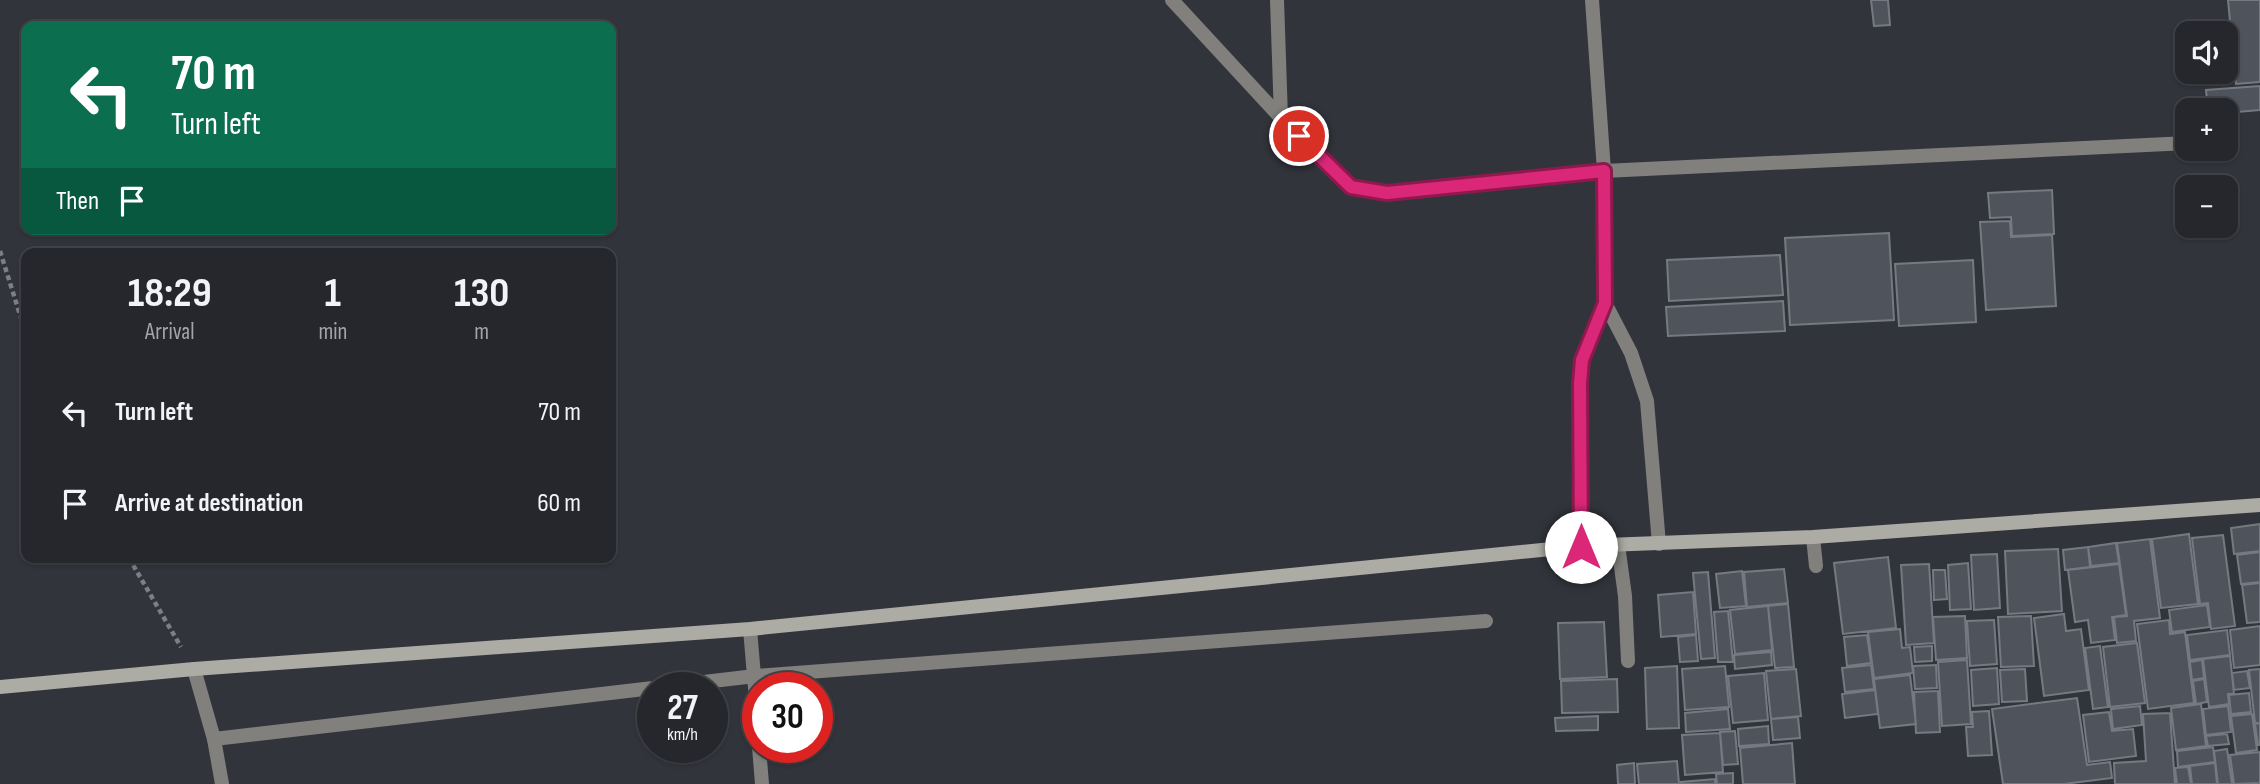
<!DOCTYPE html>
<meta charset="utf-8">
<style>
body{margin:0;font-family:"Sofia Sans Condensed",sans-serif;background:#313338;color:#f1f3f6;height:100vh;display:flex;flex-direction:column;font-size:26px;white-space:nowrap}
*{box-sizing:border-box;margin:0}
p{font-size:23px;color:#a3a5a9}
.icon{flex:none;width:38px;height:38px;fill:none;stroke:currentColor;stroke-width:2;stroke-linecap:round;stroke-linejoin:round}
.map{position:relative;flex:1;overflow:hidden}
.details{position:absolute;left:21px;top:248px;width:595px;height:315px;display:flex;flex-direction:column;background:#25272c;border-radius:14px;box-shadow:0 2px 5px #0004,0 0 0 2px #424448}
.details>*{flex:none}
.top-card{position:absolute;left:21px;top:21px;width:595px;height:214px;border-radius:14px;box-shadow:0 2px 5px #0004,0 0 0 2px #424448;background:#0b6e4f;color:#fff;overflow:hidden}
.buttons{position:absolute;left:2175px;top:21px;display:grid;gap:14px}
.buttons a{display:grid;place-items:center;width:63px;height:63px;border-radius:14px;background:#25272c;box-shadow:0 2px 5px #0004,0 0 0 2px #424448;font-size:35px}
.speed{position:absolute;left:637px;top:672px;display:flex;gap:14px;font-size:35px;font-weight:700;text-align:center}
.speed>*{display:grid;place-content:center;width:91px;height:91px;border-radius:50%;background:#25272c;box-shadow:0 2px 5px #0004,0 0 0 2px #424448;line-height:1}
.speed small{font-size:18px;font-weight:400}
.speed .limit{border:10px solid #d22;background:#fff;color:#111}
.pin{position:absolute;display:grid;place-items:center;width:60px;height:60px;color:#fff;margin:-30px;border:4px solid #fff;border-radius:50%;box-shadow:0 2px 7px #0007}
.me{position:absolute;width:77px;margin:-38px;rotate:0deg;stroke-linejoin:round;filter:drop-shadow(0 0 5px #0008)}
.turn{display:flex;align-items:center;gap:24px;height:147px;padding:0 35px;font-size:32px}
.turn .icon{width:91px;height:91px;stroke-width:2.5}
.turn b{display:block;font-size:49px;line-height:60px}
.then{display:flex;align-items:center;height:66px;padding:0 35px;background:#0003;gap:14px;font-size:26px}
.eta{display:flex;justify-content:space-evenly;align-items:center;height:119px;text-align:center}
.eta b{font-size:42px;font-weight:700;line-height:49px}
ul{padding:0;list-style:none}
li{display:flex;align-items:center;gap:21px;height:91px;padding:0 35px}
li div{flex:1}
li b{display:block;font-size:26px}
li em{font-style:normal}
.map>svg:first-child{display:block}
</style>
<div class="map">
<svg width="2260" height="784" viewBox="0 0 2260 784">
<rect width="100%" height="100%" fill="#31343b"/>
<path fill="#4f535b" stroke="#757a82" stroke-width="2" d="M1871,0H1888L1890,25L1874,26Z
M2228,0H2260V82L2236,84Z
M2260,86V110L2226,113V110H2208L2206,90Z
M2052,190L2054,234L2012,236L2011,217L1990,218L1988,193Z
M2010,221L2011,237L2052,235L2056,306L1986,310L1980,222Z
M1889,233L1894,320L1790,325L1785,238Z
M1780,255L1783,295L1669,301L1667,260Z
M1973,260L1976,322L1899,326L1895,264Z
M1783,301L1785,331L1668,336L1666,307Z
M2260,524V551L2234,554L2231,528Z
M2189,534L2198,604L2161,608L2152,539Z
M2223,535L2235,626L2211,629L2208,603L2200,604L2192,538Z
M2150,539L2160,618L2134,621L2136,641L2117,643L2114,617L2127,616L2117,543Z
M2116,543L2119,563L2091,566L2088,547Z
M2088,547L2090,567L2065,570L2063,550Z
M2058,549L2062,611L2008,614L2005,551Z
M2260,552V582L2241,584L2237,555Z
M1997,554L2000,608L1974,610L1971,555Z
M1888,557L1896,628L1843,634L1834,563Z
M1968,563L1971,609L1950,610L1948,565Z
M1929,564L1934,643L1906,645L1901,565Z
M2119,564L2126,615L2112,617L2115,640L2091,643L2088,620L2075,622L2068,570Z
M1784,569L1788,603L1747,607L1744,572Z
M1933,570H1945L1947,599L1934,600Z
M1742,571L1746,606L1720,608L1716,574Z
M1708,572L1715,658L1701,659L1693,573Z
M2260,583V622L2247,623L2242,585Z
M1693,592L1696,634L1661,637L1658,595Z
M1788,604L1794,667L1775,668L1768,606Z
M2207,605L2210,627L2172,632L2169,610Z
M1768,606L1772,650L1735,654L1730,610Z
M1728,611L1733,662H1718L1714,612Z
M2064,614L2066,631L2081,629L2089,690L2044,696L2034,618Z
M1965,616L1967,658L1936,660L1933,617Z
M2031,616L2034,666L2001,667L1998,617Z
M1994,620L1997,664L1970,666L1967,621Z
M2169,620L2170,634L2185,632L2194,703L2148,709L2137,624Z
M1604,622L1607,677L1560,679L1558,623Z
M2260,626V665L2234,668L2230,630Z
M1900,629L1902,648L1910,647L1913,673L1874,678L1868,632Z
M2227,630L2230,655L2190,660L2187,635Z
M1696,635L1698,661L1680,662L1678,637Z
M1867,635L1871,663L1847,666L1844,637Z
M2137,643L2145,703L2110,707L2103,647Z
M1932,646V661L1915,662L1914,647Z
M2100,646L2108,707L2093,709L2085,648Z
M1771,652L1772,665L1735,669L1734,655Z
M2230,656L2234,694H2228L2229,704L2209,707L2203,659Z
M1967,660L1971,724L1942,726L1938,662Z
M2202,660L2204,678L2192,680L2190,662Z
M1871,665L1874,689L1845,692L1842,668Z
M1936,665L1937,688L1915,689L1913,666Z
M1677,666L1679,728L1647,729L1645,668Z
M1725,666L1729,707L1685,710L1682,669Z
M1997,668L1999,704L1973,706L1971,670Z
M1796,669L1801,716L1771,719L1766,671Z
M2025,669L2027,701L2002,702L2000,670Z
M2260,669V723H2255L2249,670Z
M2247,671L2250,688L2234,690L2232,673Z
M1764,673L1768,720L1733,723L1728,676Z
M1910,675L1916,724L1880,728L1874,679Z
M1617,679L1618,712L1562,713L1561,681Z
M2204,679L2207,702L2196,704L2193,681Z
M1875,690L1878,714L1845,718L1842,694Z
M1938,691L1940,732L1916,733L1914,692Z
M2249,693L2251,712L2231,714L2229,695Z
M2077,698L2087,765L2110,762L2112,778L2064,784H2003L1992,709Z
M2201,704L2206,746L2176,750L2171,708Z
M2140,706L2142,725L2113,729L2111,709Z
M2228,706L2231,732L2206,735L2203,709Z
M1728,709L1730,729L1686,732L1685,713Z
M1989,711L1992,755L1968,756L1966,727H1973L1972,712Z
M2109,712L2112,731L2133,729L2136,756L2089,762L2083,715Z
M2170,713L2175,784H2115L2114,763L2146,761L2143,714Z
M2252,714L2257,750L2236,753L2231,716Z
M1598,716V730L1556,731L1555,718Z
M1798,717L1800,738L1773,740L1771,719Z
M2260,723V745H2258L2255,724Z
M1768,726L1769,744L1739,746L1738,729Z
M1735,731L1738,764L1723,765L1720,732Z
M1720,733L1723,772L1685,775L1682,735Z
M2227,734L2229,744L2208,746L2206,736Z
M1792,743L1795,784H1743L1740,748Z
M2213,747L2215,762L2178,767L2177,751Z
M2227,749L2232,784H2218L2214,751Z
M2260,752V783L2234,784L2230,755Z
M1677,761L1679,784H1639L1637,764Z
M1634,763L1635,784H1618L1617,765Z
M2215,763L2217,784H2192L2190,766Z
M2188,767L2191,784H2177L2175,768Z
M1733,773V784H1717L1716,774Z
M1715,779V784H1681V782Z"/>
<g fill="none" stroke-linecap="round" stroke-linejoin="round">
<path stroke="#7c7f85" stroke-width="4.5" stroke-dasharray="5 3.5" stroke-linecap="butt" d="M0,251L26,334
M129,558L181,647"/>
<path stroke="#81807c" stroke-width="14" d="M653,688L755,676L1486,621
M214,739L653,688"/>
<path stroke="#81807c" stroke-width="14" d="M1172,0L1281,118L1351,187L1387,193L1604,171L2188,143
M1277,0L1281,118
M1605,303L1631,353L1647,401L1659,544
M1813,537L1816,566
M1618,545L1625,596L1628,661
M1581,546L1580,383L1582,360L1605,303L1604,171L1592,0
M194,669L214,739L222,784"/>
<path stroke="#81807c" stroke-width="14" d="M750,629L758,723
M759,747L762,784"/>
<path stroke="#acaba4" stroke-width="14" d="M0,687L194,669L750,629L1581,546L1813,537L2260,505"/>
</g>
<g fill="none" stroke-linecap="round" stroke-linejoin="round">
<defs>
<path id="route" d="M1299,136L1351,187L1387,193L1604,171L1605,303L1582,360L1580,383L1581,547"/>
</defs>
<use href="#route" stroke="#8e194d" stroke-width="18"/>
<use href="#route" stroke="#db2777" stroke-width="12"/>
</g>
</svg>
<div class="buttons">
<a><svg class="icon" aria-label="sound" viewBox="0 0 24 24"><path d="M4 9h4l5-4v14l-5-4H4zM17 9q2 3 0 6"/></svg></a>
<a>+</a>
<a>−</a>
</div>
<div class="speed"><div>27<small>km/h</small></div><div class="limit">30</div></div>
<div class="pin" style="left:1299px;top:136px;background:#d93025"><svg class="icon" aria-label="arrive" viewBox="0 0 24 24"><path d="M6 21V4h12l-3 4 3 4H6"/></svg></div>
<svg class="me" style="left:1581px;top:547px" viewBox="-20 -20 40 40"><circle r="19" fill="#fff"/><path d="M0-13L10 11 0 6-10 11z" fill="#db2777"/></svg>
<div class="top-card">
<div class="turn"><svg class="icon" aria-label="left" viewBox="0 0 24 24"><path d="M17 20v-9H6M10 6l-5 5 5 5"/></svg><div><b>70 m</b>Turn left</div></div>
<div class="then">Then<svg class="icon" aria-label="arrive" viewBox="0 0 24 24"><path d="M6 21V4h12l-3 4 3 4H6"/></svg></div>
</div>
<section class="details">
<div class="eta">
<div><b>18:29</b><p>Arrival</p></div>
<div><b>1</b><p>min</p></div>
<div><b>130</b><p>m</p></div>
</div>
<ul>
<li><svg class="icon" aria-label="left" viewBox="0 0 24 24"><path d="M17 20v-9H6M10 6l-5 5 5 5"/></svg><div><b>Turn left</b></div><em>70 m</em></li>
<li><svg class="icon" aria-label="arrive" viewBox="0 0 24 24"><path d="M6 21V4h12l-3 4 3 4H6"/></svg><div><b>Arrive at destination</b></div><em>60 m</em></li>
</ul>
</section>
</div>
